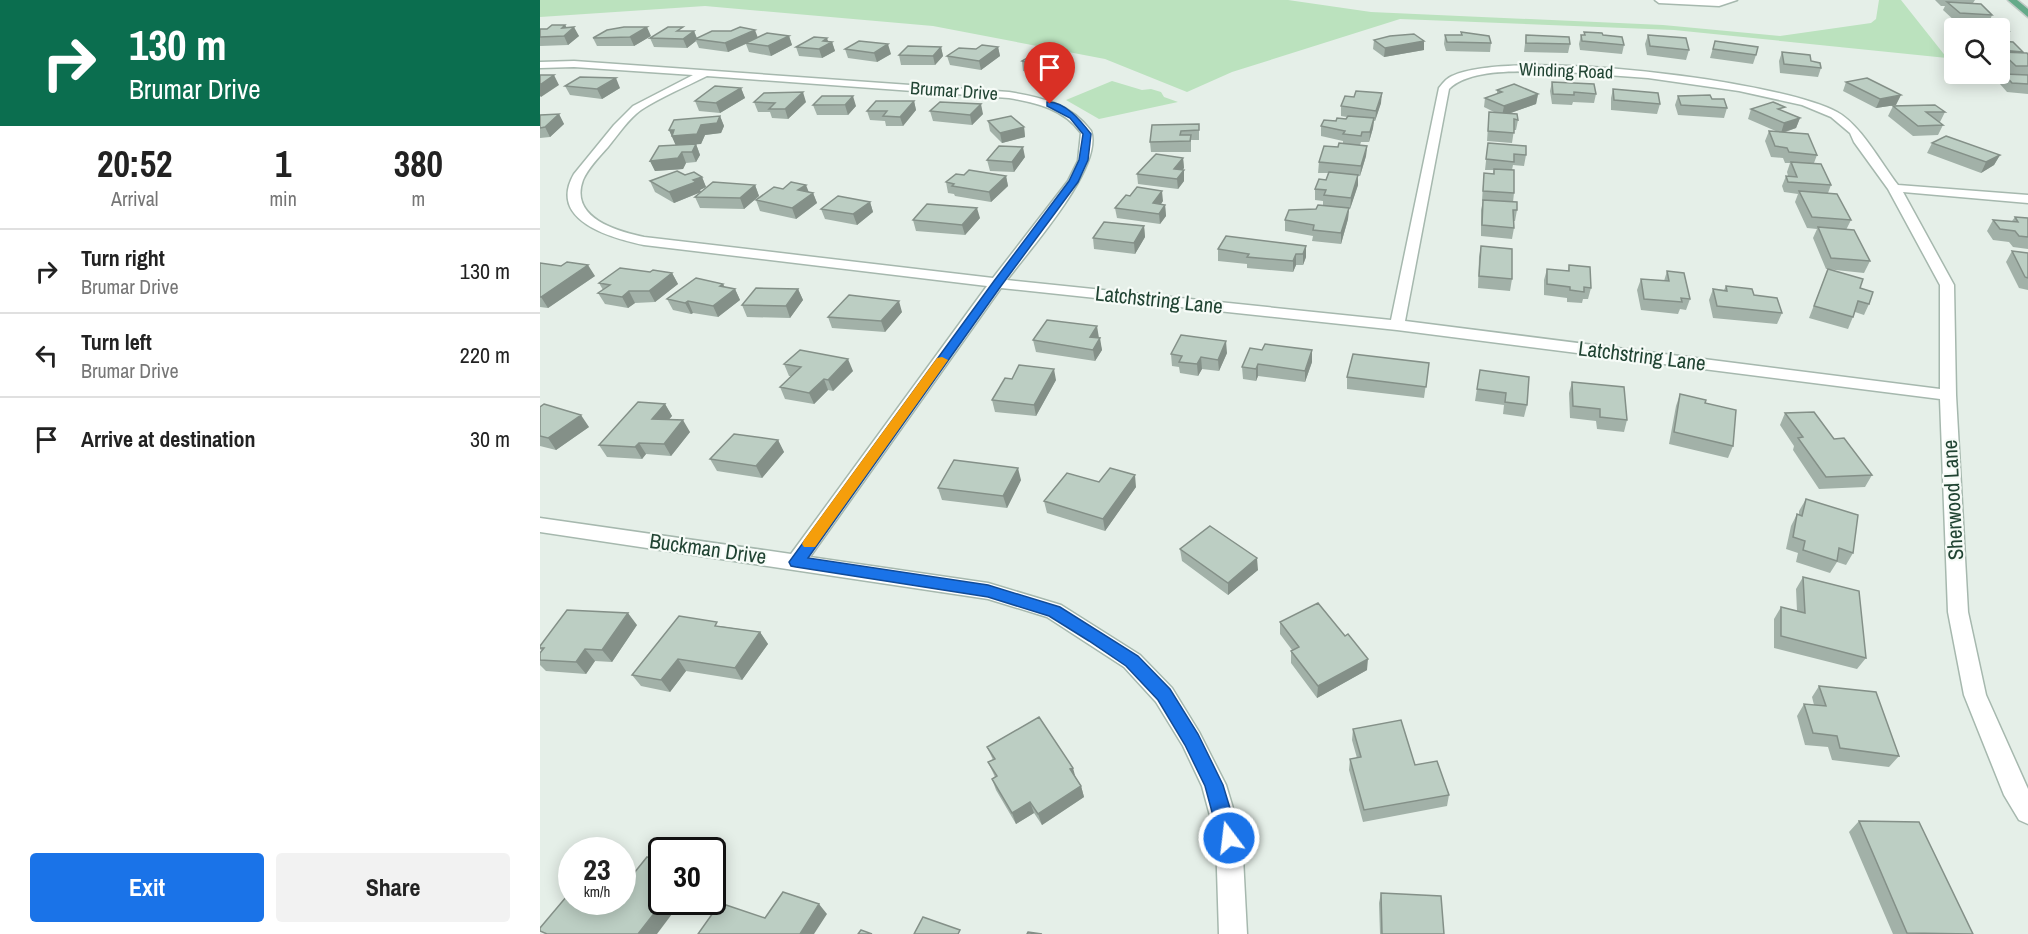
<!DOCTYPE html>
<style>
body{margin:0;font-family:"Archivo Narrow",sans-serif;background:#f2f2f2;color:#222;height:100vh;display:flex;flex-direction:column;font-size:22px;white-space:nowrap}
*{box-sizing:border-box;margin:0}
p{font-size:20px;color:#767676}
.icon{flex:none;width:33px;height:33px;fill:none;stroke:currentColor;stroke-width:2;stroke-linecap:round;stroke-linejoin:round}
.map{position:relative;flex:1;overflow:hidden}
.side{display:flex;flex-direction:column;background:#fff;width:540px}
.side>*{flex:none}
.guide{background:#0b6e4f;color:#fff;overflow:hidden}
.fabs{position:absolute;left:1404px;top:18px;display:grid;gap:12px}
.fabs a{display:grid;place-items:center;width:66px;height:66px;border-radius:6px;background:#fff;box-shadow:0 3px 15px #0003;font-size:30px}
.speed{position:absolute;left:18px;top:837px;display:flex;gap:12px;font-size:30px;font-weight:700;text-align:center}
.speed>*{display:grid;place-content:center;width:78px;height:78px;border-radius:50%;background:#fff;box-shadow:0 3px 15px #0003;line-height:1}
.speed small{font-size:15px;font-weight:400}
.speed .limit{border:3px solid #111;border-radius:9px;background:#fff;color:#111}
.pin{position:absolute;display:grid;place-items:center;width:51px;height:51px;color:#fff;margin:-62px -26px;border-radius:50% 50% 50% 0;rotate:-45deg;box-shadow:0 0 6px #0007}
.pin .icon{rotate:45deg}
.me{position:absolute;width:66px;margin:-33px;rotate:345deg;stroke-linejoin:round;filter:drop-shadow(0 0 4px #0008)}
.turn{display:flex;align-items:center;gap:21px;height:126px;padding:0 30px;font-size:27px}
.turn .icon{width:78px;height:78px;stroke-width:2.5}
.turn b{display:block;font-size:42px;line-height:51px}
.eta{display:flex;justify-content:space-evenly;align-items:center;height:102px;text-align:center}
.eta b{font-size:36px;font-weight:700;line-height:42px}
.cta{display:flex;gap:12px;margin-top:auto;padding:12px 30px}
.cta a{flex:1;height:69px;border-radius:6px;background:#1a73e8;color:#fff;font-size:24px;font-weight:700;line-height:69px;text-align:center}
.cta a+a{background:#f2f2f2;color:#222}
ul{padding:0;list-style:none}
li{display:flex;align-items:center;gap:18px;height:84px;padding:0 30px;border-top:2px solid #e0e0e0}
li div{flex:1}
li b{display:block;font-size:22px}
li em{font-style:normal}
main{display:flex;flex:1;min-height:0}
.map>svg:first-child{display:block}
</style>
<main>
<section class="side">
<div class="guide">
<div class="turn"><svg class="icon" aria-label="right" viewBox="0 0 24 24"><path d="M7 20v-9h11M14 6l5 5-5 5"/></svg><div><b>130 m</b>Brumar Drive</div></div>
</div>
<div class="eta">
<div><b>20:52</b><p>Arrival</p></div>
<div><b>1</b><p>min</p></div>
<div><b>380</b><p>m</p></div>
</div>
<ul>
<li><svg class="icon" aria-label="right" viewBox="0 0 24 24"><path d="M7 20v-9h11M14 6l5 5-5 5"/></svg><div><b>Turn right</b><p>Brumar Drive</p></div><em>130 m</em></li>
<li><svg class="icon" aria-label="left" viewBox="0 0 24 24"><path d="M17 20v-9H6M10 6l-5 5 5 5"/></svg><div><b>Turn left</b><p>Brumar Drive</p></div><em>220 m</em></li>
<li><svg class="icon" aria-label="arrive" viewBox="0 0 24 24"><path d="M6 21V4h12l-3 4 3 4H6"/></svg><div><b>Arrive at destination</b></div><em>30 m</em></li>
</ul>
<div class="cta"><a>Exit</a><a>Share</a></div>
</section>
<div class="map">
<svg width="1488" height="934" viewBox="0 0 1488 934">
<rect width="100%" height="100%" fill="#e5efe8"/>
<path fill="#bbe2be" d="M0,0H748L831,12L1123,25L1240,36L1331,23L1336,19L1339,0H1361L1407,58L1134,30L860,19L692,72L647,92L565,59L393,26L165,6L0,17Z
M572,81L602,90L611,89L621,92L624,97L638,102L559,119L526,100Z"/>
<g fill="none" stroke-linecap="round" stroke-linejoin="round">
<defs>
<path id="street" d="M1115,0H1197L1179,6L1119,3Z
M34,61L469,92C501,97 531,104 551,131C564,167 489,250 467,280L851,320L899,88C902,84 907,78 912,76C973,48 1237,80 1297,112C1320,124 1341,163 1358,185L1488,195V203L1363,192L1414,285L1416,395L1428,612L1446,695L1488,789V824L1479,820L1464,795L1424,695L1408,612L1400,399L857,330L461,288L270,557L448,583L521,605L600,655L632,688L659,732L686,785L702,838L707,934H679L676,838L662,786L643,746L616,702L584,667L507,617L448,599L0,532V518L251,554L447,286L104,245C72,238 7,221 34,174L74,125L93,106L153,75L34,67L0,68V62ZM1026,72L1108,78L1199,91L1262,105L1291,117L1310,133L1314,142L1348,189L1400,285V389L865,321L909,89C932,66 994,72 1026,72ZM167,76L469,98C497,103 524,109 541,133L538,161L528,181L453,278L104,237C77,231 29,218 43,180C48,168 59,157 68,147C78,135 88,119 101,110C121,97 145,87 167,76Z"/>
<path id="primary" d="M1468,0H1477L1488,9V17Z"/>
</defs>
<use href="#street" stroke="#a6b8ae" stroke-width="3"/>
<use href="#primary" stroke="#c1cbc6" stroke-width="3"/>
<use href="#street" fill="#fff" fill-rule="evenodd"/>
<use href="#primary" fill="#64aa89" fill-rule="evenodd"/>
</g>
<path fill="#a2b1a8" d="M1395,0H1435L1433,3L1452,15L1450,20L1469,31L1465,40H1460V28H1430L1429,27L1431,23L1416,22L1403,10L1405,6H1401Z
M25,25L27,28L39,36L28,45L0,46V29H7Z
M145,31H154L157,38L218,37L249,36L252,45L231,56L209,52L206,44L188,52L159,48L156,41L147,48L114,47L110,38Z
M921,32L951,43L950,52L906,51L904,44L905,35H921Z
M1044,32L1063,35L1084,45L1082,54L1040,50L1039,44L1041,35H1044Z
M986,35L1030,44L1028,53L984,52Z
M1108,35L1149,50L1146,60L1107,55L1105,44Z
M111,36L94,46H57L53,38Z
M834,40L884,50L844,57L833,49Z
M1175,41L1216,55L1213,64L1170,58Z
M1460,41L1483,52V53L1488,66V94L1467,92L1460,84L1464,74L1470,75L1460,63Z
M288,42H292L295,51L282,58L259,56L256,47Z
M401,47L403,56L395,65H361L359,55Z
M458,47L460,56L441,70L410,65L407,56L436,49Z
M305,49L351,54L337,62L308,58Z
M1242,52L1271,61L1281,68L1278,77L1240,73L1239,61Z
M501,56H528L529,65L510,77L483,71L482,61Z
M1012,82L1056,94L1054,103L1033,102L1032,105L1012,104L1010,91Z
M1306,82L1356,105L1336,108L1303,91Z
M25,86L80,88L62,99L30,95Z
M201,88L205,98L180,113L159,111L155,101Z
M1073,89L1120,104L1117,114L1071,110V98Z
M957,90L998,94L996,104L968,114L978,120L976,130H974L972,143L947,141L949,112L956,113L944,107L945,98L957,94Z
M1138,96L1172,99L1187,108L1184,118L1138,115L1135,105Z
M374,101L376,110L363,126H346L345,121L330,120L327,111Z
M214,102H266L248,119L232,118L230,112H218Z
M841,103L835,121H834L833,128L829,142H821L820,145L827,146L826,156L820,176H818V185L810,209H809L808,219L801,244L772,241L773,236L745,231V220L776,209L783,205V201L775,200V189L786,180L788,173H778L779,162L803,144V141L781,136V126L796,121L806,119L807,117L801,116V106Z
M273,105L316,106L308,115H277Z
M1353,106L1405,112L1400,122H1398L1403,125L1398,135L1373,136L1348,116Z
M1211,109L1243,111L1260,118L1256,128L1243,133L1277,155L1274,163L1291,185L1288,193L1311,220L1306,230L1330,261L1324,273L1286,269L1273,238L1277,229L1267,228L1255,202L1258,194L1244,192L1242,186L1246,176H1248L1247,172L1250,163H1245L1243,158L1231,157L1225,141L1229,131L1238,132L1208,119Z
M390,111L443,114L432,125L393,121Z
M19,114L24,124L10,137L0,138V115Z
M180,116L184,126L181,133L165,135L161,144H154H156L160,155L156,162L146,163L143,169L115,171L110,161L136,145L129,130Z
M448,121L484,127L485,137L462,143L450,131Z
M659,124V140H651V152H611L610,142Z
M948,143L986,155L984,166L973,165L972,170L974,193L973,202L977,210L975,221H973L974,228L972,239L941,236V210L943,201H942L943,184L944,173L953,174L954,170H945Z
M1392,143L1460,155L1454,165L1441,173L1387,153Z
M485,157L474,172L450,171L447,160Z
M643,158L644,168L642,170L644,181L638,189L598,184L597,174Z
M145,175L162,177L166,187L160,190L161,192L134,203L115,192L110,181Z
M466,176L468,186L451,202L415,196L414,194L408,193L406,182Z
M215,185L219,196L204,209L160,208L155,197Z
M269,192L273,193L277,203L256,219L220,211L216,200Z
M623,201L621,204L625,205L626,216L620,224L577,218L575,208Z
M330,202L333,212L317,225L285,219L281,209Z
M1475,217L1488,218V249L1473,247L1469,242L1453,240L1447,231L1453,220L1472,221Z
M440,218L425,235L376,231L373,220Z
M604,226L605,237L595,254L554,249L553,238Z
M766,246V257L763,265H756L753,272L707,268V264L678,261V249Z
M941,246L972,279L970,291L938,288L939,257Z
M1472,251L1488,253V290L1479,288L1466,262Z
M0,263L55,276L8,308L0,307Z
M1029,265L1051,288L1048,299H1043L1042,303L1027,302V298L1004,295V280L1007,269L1028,271Z
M1288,269L1320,288L1329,304L1324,315L1315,312L1308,329L1269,318Z
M1127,271L1150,299L1146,310L1140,309L1138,314L1101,310L1097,290L1101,279L1124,281Z
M110,272L132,273L138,284L115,302L95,303L88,308L65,304L58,293L63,290L59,283Z
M183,284L184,287L195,289L200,300L178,317L153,313L151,314L133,310L127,299Z
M1186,286L1242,313L1237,324L1173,318L1169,300L1173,289L1184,290Z
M258,289L263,300L250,318L207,317L202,305Z
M362,312L345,332L292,328L288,317Z
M559,338L562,350L555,361L496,352L493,340Z
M722,350H772V362L765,382L718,376L716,381L703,379L702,367Z
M687,353L679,371L662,369L658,376L640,373L639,367L632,366L631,354Z
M889,363L884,398L807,389V377Z
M244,364L313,371L293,391L288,390L274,404L245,399L240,387L251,376H249Z
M940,370L987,405L984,417L963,414L964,405L935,401Z
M472,379L516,380L496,416L455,412L452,400Z
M1032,382L1087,420L1084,432L1057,429L1056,421L1030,418L1029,393Z
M1140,394L1193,446L1188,458L1129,444L1136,406Z
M125,404L132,416L128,420L150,432L131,456L106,454L102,459L67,457L59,445Z
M0,407L49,427L16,450L0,446Z
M1245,413L1294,439L1332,475L1325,487L1279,489L1253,450L1254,446L1240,425Z
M238,440L244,452L222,478L177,471L170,459Z
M481,480L467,508L402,500L398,488Z
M559,482L596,487L565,531L507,513L504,501Z
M1266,499L1313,553L1306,565L1297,562L1290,573L1256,562L1258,553L1246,549L1251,526L1257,514L1259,515V511Z
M640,549L718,570L688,595L642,561Z
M1263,577L1326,658L1317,669L1234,648V619L1241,607L1257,611L1256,589Z
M740,622L805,636L827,670L777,698L751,663V651L752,650L740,634Z
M97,625L72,662L55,661L46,674L6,671L0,665V653L2,651L0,649V646Z
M180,626L220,632L228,644L202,680L146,671L130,692L101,686L92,675Z
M1279,686L1359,756L1349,767L1292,760L1288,747L1265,745L1257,716L1264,704L1274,705L1272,697Z
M813,729L875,765L909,795L907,806L823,822L809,770L810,759L817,758L812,740Z
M447,747L536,778L541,786L544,797L502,825L494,813L476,824L456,790L452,779L455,777L448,762L453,760Z
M1319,821L1433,934H1353L1309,832Z
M841,893L904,934H840L839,903Z"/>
<path fill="#849088" d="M25,25L29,32L34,27L39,36L28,45L24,36L22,28Z
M107,27L111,36L94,46L90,37Z
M215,30L218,38L188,52L185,43Z
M154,31L157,39H155L156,41L147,48L143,39Z
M249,36L252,45L231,56L228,46Z
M287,38L289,44L292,42L295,51L282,58L279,49L283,41Z
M884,41V50L844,57L845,48Z
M348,44L351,54L337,62L334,53Z
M401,47L403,56L395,65L393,56Z
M458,47L460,56L441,70L439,61Z
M528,56L529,65L510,77L508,68Z
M14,75L19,85L1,97L0,96V85Z
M76,78L80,88L62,99L57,89Z
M201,88L205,98L180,113L176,103Z
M263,92L266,102L248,119L245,109Z
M842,93L841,103L835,121L836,111Z
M998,94L996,104L962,116L964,106Z
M1361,95L1356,105L1336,108L1340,99Z
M313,96L316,106L308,115L305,105Z
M374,101L376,110L363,126L360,117Z
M441,104L443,114L432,125L430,115Z
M19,114L24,124L10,137L5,127Z
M180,116L184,126L181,133L165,135L161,144L136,146L129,130L161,125Z
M834,118L833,128L829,142L830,132Z
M1260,118L1256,128L1241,133L1244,123Z
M484,127L485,137L462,143L460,133Z
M156,144L160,155L156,162L152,152Z
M827,146L826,156L820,176L821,166Z
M483,147L485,157L474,172L472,162Z
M142,152L146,163L143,169L115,171L110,161Z
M1460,155L1454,165L1441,173L1446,162Z
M643,158L644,168L635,179L634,169Z
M644,170V181L638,189L637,179Z
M818,175V185L810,209L811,198Z
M466,176L468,186L451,202L449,192Z
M162,177L166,187L160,190L161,192L134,203L129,192L153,180Z
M215,185L219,196L204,209L200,198Z
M266,185L270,195L273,193L277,203L256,219L252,208L258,190Z
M622,191L623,201L614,214L613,203Z
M330,202L333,212L317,225L313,214Z
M625,205L626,216L620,224L619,214Z
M437,208L440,218L425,235L422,225Z
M809,208L808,219L801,244V233Z
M604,226L605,237L595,254L594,243Z
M766,246V257L763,265V254Z
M756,254V265L753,272V261Z
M48,265L55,276L8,308L1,297Z
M132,273L138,284L115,302L109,291Z
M183,284L188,294L195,289L200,300L178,317L173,306L180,286Z
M258,289L263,300L250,318L246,306Z
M89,291L95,303L88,308L82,297Z
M148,301L153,313L151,314L145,303Z
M359,301L362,312L345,332L341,321Z
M557,326L559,338L550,337Z
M560,338L562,350L555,361L553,350Z
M686,341L687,353L679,371L678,360Z
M772,350V362L765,382V371Z
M661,357L662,369L658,376L657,364Z
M308,359L313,371L293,391L288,380Z
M718,364V376L716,381V369Z
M514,369L516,380L496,416L494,405Z
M284,379L288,390L274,404L269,393Z
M125,404L132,416L119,431L112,419Z
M41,415L49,427L16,450L8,438Z
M143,420L150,432L131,456L124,444Z
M238,440L244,452L222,478L216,466Z
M99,443L106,454L102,459L95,447Z
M478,468L481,480L467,508L463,496Z
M595,475L596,487L565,531L563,519Z
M717,558L718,570L688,595V583Z
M88,613L97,625L72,662L62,650Z
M220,632L228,644L202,680L195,668Z
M45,649L55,661L46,674L36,662Z
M138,659L146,671L130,692L121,680Z
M828,659L827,670L777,698L778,686Z
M533,768L536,779L530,769Z
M541,786L544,797L502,825L498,814Z
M490,802L494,813L476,824L472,813Z
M123,902H141L117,934H98Z
M279,904L287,914L274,934H260Z"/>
<path fill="#bccec3" stroke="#849088" stroke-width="1.5" d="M1407,2L1441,4L1452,15L1420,13Z
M1433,19L1458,20L1469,31H1460V28H1443Z
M12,25H25L22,28L34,27L24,36L0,37V29H7Z
M84,27H107L90,37L53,38L67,30Z
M128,27H143L137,31H154L143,39L110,38Z
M200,27L215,30L185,43L155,39L172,31H191Z
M921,32L949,36L951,43L907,42L905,35H922Z
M1044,32L1062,33L1063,35L1082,37L1084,45L1042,41L1041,35H1045Z
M227,33L249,36L228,46L206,43Z
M874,34L884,41L845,48L834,40L850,36Z
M986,35L1029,37L1030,44L986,43Z
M1108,35L1146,38L1149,50L1110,46Z
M274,37L287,38L283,41L292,42L279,49L256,47Z
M319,41L348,44L334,53L305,49Z
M1175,41L1218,47L1216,55L1173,49Z
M1460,41L1473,42L1483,52L1460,50Z
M442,45L458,47L439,61L407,56L419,48L436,49Z
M368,46L401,47L393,56L359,55Z
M507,52L528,56L508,68L482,61L494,54L501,56Z
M1242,52L1270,55L1271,61L1280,63L1281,68L1244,64Z
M1461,52L1487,53L1488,55V66H1476Z
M1464,74L1488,75V84L1472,83Z
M0,75H14L0,85Z
M40,77L76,78L57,89L25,86Z
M1327,78L1361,95L1340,99L1306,82Z
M1012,82L1054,84L1056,94L1034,92V95L1013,94Z
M974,84L998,94L964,106L945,98L962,92L957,90Z
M175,86L201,88L176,103L155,101Z
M1073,89L1118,93L1120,104L1074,100Z
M816,91L842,93L836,111L801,106L805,96L814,97Z
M263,92L245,109H229L235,103L214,102L224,93Z
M1170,95L1172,99H1184L1187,108L1141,105L1138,96Z
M282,96H313L305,105H273Z
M336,101H374L360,117L343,116L347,111H327Z
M400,102L441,104L430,115L390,111Z
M1233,102L1245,107L1238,109L1260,118L1244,123L1211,109Z
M1395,105L1405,112H1386L1403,125L1378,126L1353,106Z
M949,112L977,114L978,120L974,119V133L948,131Z
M19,114L5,127L0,128V115Z
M180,116L177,123L161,125L157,134L132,136L134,130H129L134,120Z
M471,116L484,127L460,133L448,121Z
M808,116L834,118L830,132H822L821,136L803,134L805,131L781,126L784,120L796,121L797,118L806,119Z
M659,124V130L641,131L640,135H651L650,141L610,142L612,125Z
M1229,131L1268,134L1277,155L1249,152L1247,148L1235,146Z
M1406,136L1460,155L1446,162L1392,143Z
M799,143L827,146L821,166L779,162L784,146L798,147Z
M948,143L986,146V155L974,154V162L946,159Z
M156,144L152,152H142L138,158L110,161L119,146Z
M459,146L483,147L472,162L447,160Z
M616,154L643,158L634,169L644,170L637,179L597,174Z
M1251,162L1281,164L1291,185L1248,182L1246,176L1257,177Z
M954,169L974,170V193L943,191L944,173L954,174Z
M429,170L466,176L449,192L412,186L414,184L406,182L416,174L424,175Z
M137,171L145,175L154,172L162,177L153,180L156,182L129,192L110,181Z
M789,172L818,175L811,198L784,195L786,190L775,189L779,179L786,180Z
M173,182L215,185L200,198L155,197Z
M251,182L266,185L258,190L273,193L252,208L216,200L234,187L243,189Z
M597,187L622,191L613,203L625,205L619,214L575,208L586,195L590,196Z
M1259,191L1297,194L1311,220L1272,217Z
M298,196L330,202L313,214L281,209Z
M943,200L977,202V210H973L974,228L942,225Z
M387,204L437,208L422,225L373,220Z
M778,205L809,208L801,233L773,230L774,225L745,220L749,210L776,209Z
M1475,217L1488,218V237L1479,236L1475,231L1460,229L1453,220L1478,222Z
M564,222L604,226L594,243L553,238Z
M1278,227L1314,230L1330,261L1291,258Z
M686,236L766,246L763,254H756L753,261L707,257L709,254L678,249Z
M941,246L972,249V279L939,276Z
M1472,251L1488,253V278L1485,277Z
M27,262L48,265L1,297H0V263L21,266Z
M1029,265L1050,267L1051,288L1044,287V292L1030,290V287L1007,284V269L1029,271Z
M80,268L110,272L113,270L132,273L109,291H89L82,297L58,293L70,285L59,283Z
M1288,269L1323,279L1320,288L1333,292L1329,304L1318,301L1313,317L1274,306Z
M1127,271L1144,273L1150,299L1141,298L1142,302L1104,299L1101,279L1129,281Z
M156,278L183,284L180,286L195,289L173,306L148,301L145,303L127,299Z
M1186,286L1212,289L1214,295L1237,298L1242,313L1177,306L1173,289L1187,291Z
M216,288L258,289L246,306L202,305Z
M309,295L359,301L341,321L288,317Z
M507,320L557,326L550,337L560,338L553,350L493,340Z
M641,335L686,341L678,360L661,357L657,364L639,362L642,356L631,354Z
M725,344L772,350L765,371L718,364L716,369L702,367L710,348L722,350Z
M260,350L308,359L288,380L284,379L269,393L240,387L261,367L244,364Z
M813,354L889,363L886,387L807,377Z
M479,365L514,369L494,405L452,400L465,378L472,379Z
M940,370L989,377L987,405L965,402L966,393L937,389Z
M1032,382L1084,387L1087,420L1060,417V409L1033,406Z
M1140,394L1166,400L1165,403L1196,410L1193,446L1134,432Z
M98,402L125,404L112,419L143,420L124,444L99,443L95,447L59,445Z
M4,404L41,415L8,438L0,436V407Z
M1274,412L1294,439L1304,438L1332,475L1286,477L1258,438L1263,437L1245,413Z
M194,434L238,440L216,466L170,459Z
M414,460L478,468L463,496L398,488Z
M570,468L595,475L563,519L504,501L527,473L559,482Z
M1266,499L1318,515L1313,553L1299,548L1297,561L1263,550L1265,541L1253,537L1257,514L1262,516Z
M670,526L717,558L688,583L640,549Z
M1263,577L1319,591L1326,658L1241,636V607L1265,613Z
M778,603L805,636L808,634L828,659L778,686L751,651L759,647L740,622Z
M27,610L88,613L62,650L45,649L36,662L0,660V653L4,648H0V646Z
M139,616L177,622L175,626L220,632L195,668L138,659L121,680L92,675Z
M1279,686L1336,692L1359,756L1300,748L1297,736L1273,733L1264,704L1286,706Z
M499,717L533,768L530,769L541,786L498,814L490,802L472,813L452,779L457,776L448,762L455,759L447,747Z
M861,720L875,765L897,761L909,795L824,810L810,759L821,757L813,729Z
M1319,821L1379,822L1433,934L1367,933Z
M107,857L122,862V902H123L98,934H7L0,931V928L32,890V902H82V888Z
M243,892L279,904L260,934H158L180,903L225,918Z
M841,893L901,896L904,934H842Z
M383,917L420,930L418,934H374Z
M321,930L332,934H318Z
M488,932L502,934H487Z"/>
<path fill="#1a73e8" stroke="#114b97" stroke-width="1.5" d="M507,102C525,101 541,121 551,134L548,160L538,182L461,286L268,558L448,585L520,607L598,656L630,689L658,734L683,785L699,838L696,845L689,848L682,845L679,838L665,786L645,745L618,700L586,666L549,641L509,616L448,597L256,567L251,566L249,562L454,281L529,181L539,160L543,134L530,118L507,106Z"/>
<path fill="#f59e0b" d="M402,357L408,360L275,547H264L262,544L264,540L397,358Z"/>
<g text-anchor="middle" stroke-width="4.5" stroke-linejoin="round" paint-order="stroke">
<g font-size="18" fill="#214433" stroke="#f6fbf7">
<text transform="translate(1026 71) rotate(2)" y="6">Winding Road</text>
<text transform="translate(414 91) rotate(4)" y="6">Brumar Drive</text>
</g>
<g font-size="21" fill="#214433" stroke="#f6fbf7">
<text transform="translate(619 300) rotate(6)" y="7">Latchstring Lane</text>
<text transform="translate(1102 356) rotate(7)" y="7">Latchstring Lane</text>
<text transform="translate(1413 500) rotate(-93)" y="7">Sherwood Lane</text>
<text transform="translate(168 549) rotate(8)" y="7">Buckman Drive</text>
</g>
</g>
</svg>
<div class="fabs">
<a><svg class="icon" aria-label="search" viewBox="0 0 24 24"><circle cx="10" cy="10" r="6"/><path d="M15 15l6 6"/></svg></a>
</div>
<div class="speed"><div>23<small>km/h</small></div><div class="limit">30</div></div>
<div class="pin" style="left:510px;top:104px;background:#d93025"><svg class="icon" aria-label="arrive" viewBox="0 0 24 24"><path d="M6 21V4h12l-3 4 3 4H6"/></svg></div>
<svg class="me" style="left:689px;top:838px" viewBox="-20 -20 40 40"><circle r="17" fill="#1a73e8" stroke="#fff" stroke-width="3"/><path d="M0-11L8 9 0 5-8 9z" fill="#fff"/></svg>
</div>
</main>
